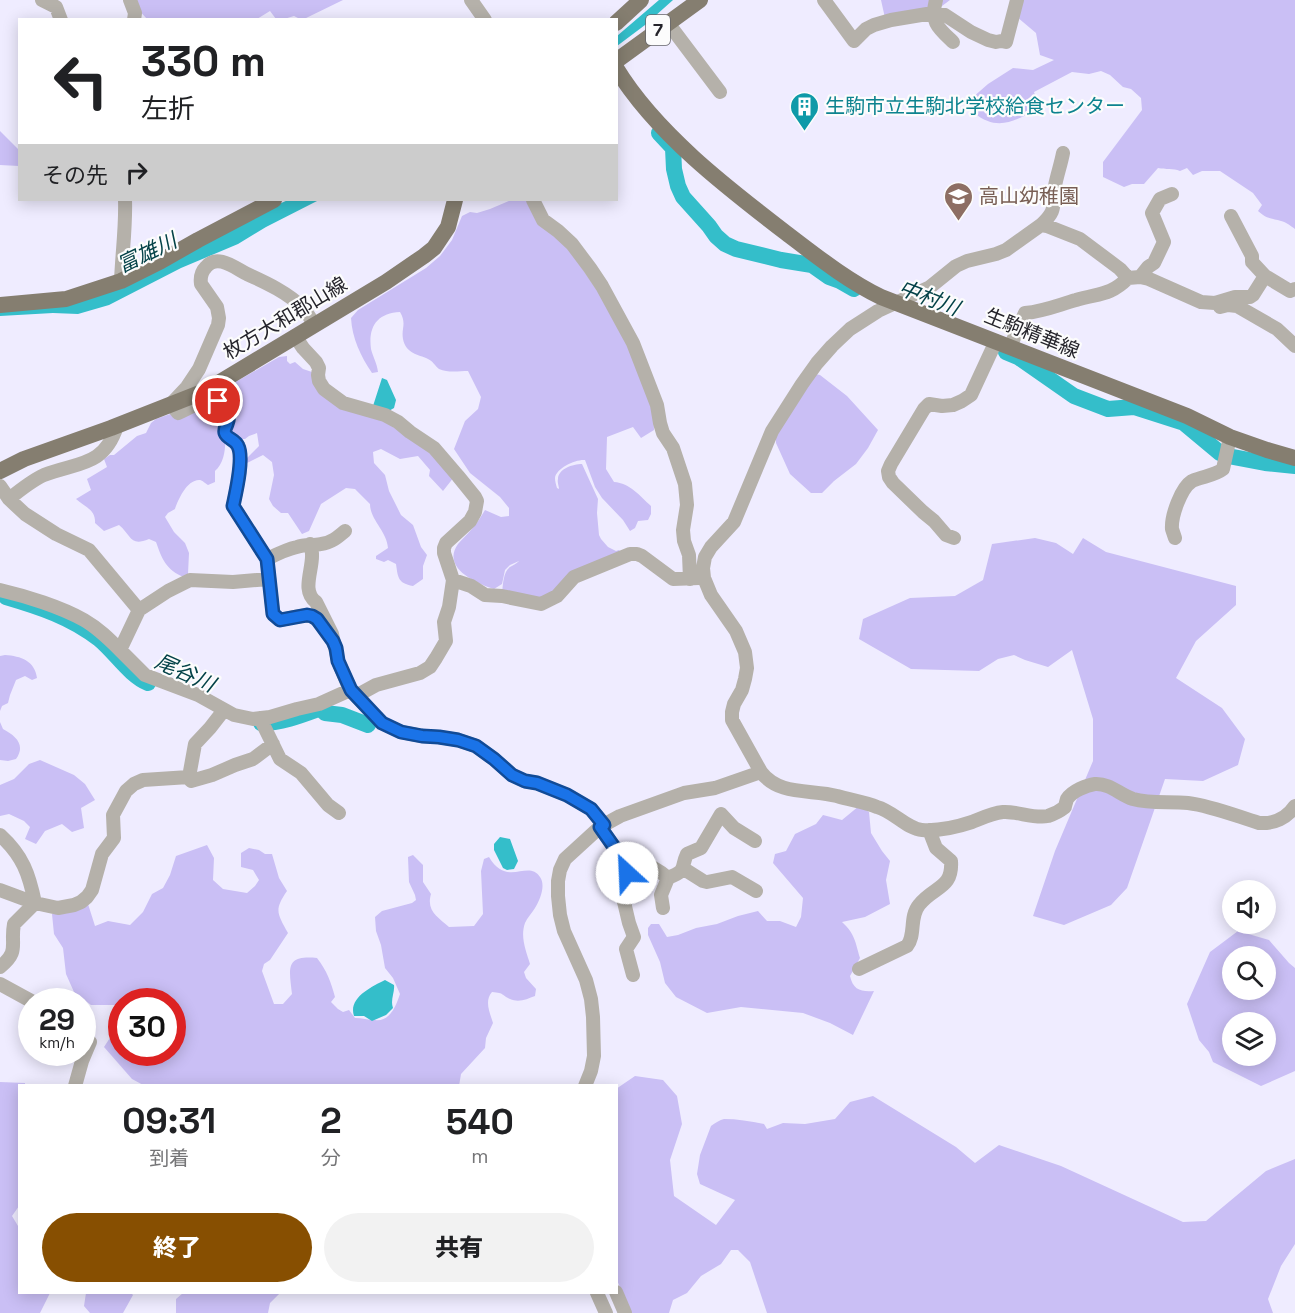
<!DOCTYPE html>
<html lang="ja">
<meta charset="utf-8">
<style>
body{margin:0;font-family:"Space Grotesk","Noto Sans JP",sans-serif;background:#f2f2f2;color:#202124;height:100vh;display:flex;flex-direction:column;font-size:22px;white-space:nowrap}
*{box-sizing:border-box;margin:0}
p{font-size:20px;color:#757577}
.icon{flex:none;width:33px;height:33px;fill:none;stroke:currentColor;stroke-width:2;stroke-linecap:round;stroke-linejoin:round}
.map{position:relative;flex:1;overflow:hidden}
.details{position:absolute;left:18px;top:1084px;width:600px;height:210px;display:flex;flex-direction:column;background:#fff;border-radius:0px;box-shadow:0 3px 15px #0003}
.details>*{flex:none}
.guide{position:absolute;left:18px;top:18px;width:600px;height:183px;border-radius:0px;box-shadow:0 3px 15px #0003;background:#fff;color:#202124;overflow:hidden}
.controls{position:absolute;left:1222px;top:880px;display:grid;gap:12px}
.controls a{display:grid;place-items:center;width:54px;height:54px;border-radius:50%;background:#fff;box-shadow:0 3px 15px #0003;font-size:30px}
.speed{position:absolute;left:18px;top:988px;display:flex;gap:12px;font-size:30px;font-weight:700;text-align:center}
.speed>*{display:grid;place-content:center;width:78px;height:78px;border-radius:50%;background:#fff;box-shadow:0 3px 15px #0003;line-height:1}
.speed small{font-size:15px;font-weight:400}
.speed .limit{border:9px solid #d22;background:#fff;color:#111}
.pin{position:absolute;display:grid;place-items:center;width:51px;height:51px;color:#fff;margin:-26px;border:3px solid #fff;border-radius:50%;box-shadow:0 2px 6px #0007}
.me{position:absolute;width:66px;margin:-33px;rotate:335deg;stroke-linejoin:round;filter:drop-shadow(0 0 4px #0008)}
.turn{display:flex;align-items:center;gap:21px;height:126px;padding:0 24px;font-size:27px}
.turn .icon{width:78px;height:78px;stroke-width:2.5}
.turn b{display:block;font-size:42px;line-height:51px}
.then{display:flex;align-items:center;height:57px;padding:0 24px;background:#0003;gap:12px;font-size:22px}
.eta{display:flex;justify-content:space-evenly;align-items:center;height:102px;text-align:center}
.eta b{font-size:36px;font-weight:800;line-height:42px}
.cta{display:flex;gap:12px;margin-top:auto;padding:12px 24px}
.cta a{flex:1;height:69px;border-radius:36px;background:#874f01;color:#fff;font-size:24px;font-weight:800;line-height:69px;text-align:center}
.cta a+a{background:#f2f2f2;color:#202124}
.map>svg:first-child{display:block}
</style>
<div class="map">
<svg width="1295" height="1313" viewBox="0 0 1295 1313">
<rect width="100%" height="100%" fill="#efecff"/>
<path fill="#cabff5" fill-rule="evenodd" d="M137,0H343L302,20L294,16L284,19H276L270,11L257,19H147L136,7Z
M881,0H959H950L938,9L885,18Z
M1015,0H1295V229C1291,226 1286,222 1281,221C1270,218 1267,219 1258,211L1262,205L1253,193L1220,171H1202L1193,175L1187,168L1180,171C1173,168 1166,170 1158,168L1144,184H1132L1124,187L1103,177V162L1142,110L1141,98L1131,89L1123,87L1110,75L1101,71L1089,74L1072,72L1034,92L1039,108C1015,121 998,132 974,113L972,98L988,84L1013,68L1033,70L1054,60L1040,55L1036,33L1017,17Z
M0,131L19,150V166L0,165Z
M511,200H530L565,243L615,317L653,405L654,430L641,438L633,427L607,437L606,469L614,482C630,483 640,496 651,506V514L648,520L638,521L635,528L630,531L623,520L602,498L595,487L585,460C576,459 556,468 555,478C555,481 556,485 557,488L559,489C559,486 557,482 558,479C558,469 573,464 582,464L598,499L597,513L599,535L601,539L608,547L616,551L619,550L621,553L547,599L502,593C503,585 503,572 510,567C513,565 516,564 519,561L510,565L505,570L502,584L494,589C476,583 441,568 458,544C462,539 467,535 471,530C476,524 481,517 485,510L501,517L509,516V508L500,497L470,473L454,449L465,421L478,409L481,397L468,371C459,371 448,373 439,369C435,366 433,361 428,359C418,354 406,354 403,339C401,328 407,324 400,312C377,313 368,327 371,349C373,357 377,363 378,372L372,373C361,357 352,338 351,318L358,310L426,268L440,256L452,240L462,216L470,212L477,213L490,209Z
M287,356V361L290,364L295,362L303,369L312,372L317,385L377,416L431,452L454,477L443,491L429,476L430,470L418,456L400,459L381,449L373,452L374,463L385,475L389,491L401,515L413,525L421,547L427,555L423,566V579L413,586C398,583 398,578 396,564L388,560L384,562L376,559V556L388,548C387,531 370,520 370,504L355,489L346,488L321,504L309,531L302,534L288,513H281L273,506L269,499L274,475L272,462L263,455L247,463L246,459L259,446L257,433L249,436L245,439H235L229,435V426L213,395L279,357Z
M815,374L820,375L847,396L878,430L868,448L856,464L834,481L822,493H811L790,474L776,443V435Z
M210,404L222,408C224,426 231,457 215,471V482L208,485C206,484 202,480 200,480C187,479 178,500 175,509L168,513L165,517L174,532L185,543L189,553L188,574L184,577C166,570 162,559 156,542L149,539C130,547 132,536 119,525L104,531L95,523C96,510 85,507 76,499L91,490L87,479L107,467L104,459L110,455H114L137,436L146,433L151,423L156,419L173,413Z
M1035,538L1056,543L1073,554L1083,538L1106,552L1236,586V605L1196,641L1176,678L1222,708L1245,739L1238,765L1203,781L1165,779L1127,888L1111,905L1064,925L1033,916L1055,851L1093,761V719L1072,650L1048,667L1025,660L1014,655L998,659L979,671L911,669L859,639L863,619L910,598L955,596L983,580L992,544Z
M5,655C21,656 35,661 37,678L32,680L25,676L16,680L10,695L8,703L2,706L0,711V656Z
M0,722L3,729C16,736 26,745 16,759L8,761L0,760Z
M40,760L74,775L85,784L95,800L81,808L84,828L72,832L62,824L45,831L36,844L25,839L30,827L24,821L9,814L0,816V785L14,779L29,764Z
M859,806L869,812L871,833L882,851L890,861L886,880L890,904L865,917L842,922C855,934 855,941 860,958L850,976C853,990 861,992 874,991L853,1035L830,1023L803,1013L741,1007L707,1013L676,997L665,983L660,962L648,935V928L651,924H659L667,937L678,935L696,928L717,924L738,916L758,911L767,921H780L796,927L801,917L803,898L773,863L775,854L786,851L795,834L816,824L823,815L842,820Z
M207,845L214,858L213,880L223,889L247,893L255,886L259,880L253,870L241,867V853L249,848L259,850L265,854H272L279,878L287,891C274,910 277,913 288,933L270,960L264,964L262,971L274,1004H283L292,994C289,968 285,955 317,958C327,971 331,982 335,997L331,1002L338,1009L343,1012L349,1010L355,1018C362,1018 368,1020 375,1020C390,1022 396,1006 400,994L393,978L385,968L381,945L376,931L375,917L382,911L412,903L416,900L415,895L409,882L408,857L413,855L423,865V882L431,894C426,911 438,917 449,927L474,926L483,914L481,871L484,859L489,857C507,888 528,859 540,877C546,885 540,900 535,908C532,913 527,918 525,923C520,937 526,951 530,964L524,972L526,978L536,989L535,996C527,999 519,1003 510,999C501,995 505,993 492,992C484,1001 490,1013 493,1023L486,1038L485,1048L461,1074L459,1086H145L132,1079L104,1047L121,1021L122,1053H172V1002H151L153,994L135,992L117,1005H91L74,992L66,974L63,948L54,934L52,914L68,913L88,904L95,926L108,921L130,925L143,912L152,894L163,888L170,875L176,856Z
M1238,931L1269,940L1289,963L1295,968V1071L1261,1086L1213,1062L1209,1052L1199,1040L1187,1004L1210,952ZM1233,957H1266V990H1233ZM1233,1023H1266V1056H1233Z
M635,1076L663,1080L677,1096L682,1124L670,1160L674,1196L716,1225L735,1200L700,1184L697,1174L700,1155L711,1126C715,1123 720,1120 724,1119C737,1119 750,1121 764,1124L767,1129L783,1123L805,1124L835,1119L850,1102L873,1096L956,1147L975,1163L999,1145L1061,1166L1183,1222L1206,1221L1266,1171L1295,1159V1244L1281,1266L1268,1299L1273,1313H767L750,1262L738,1250H731L721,1264L701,1276L687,1293L673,1300L669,1313H630L617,1280L616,1089Z
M0,1082L25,1083V1086H20L19,1206L12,1216L18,1226L19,1227L20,1293H50L40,1313H0Z
M86,1293H131L133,1295L123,1313H90L84,1306Z
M183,1293H280L270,1303L268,1313H176V1299Z"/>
<path fill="#34beca" d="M659,0H673L645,25L617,46V36Z
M288,200H319L266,227L238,244L181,268L109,305L78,314L53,313L0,316V310L45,307Z
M382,378L387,380L396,400L394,408L387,412L373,406Z
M500,837L510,839L518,861L514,869L507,870L503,868L494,850V844Z
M385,980L394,985C395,992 390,1000 393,1008L386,1015L372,1021L364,1016H354C348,998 371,987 385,980Z"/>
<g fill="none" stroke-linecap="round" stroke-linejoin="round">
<path stroke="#34beca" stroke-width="16" d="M659,133L673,148L674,169L678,186L683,197L709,226L716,236L725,244L736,249L781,260L812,265L829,277L840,281L854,289
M1006,352L1018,357L1074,396L1108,409L1134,407L1184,423L1220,453L1228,456L1265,463L1295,466
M6,597C40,607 71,617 99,639C115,652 130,676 148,683
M261,723C282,723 302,715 321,708L325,713L342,715L368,725"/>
<path stroke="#b5b1aa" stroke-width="14" d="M42,0L56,7L61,20
M130,0L135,13L134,20
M471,0L485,20
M824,0L854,41L866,29L874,25L891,20L933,13L945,15L971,32L988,40L996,42L1001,41L1006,42L1017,0
M936,0C930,22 938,28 953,42
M668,23L720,92
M533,200L543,220L558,231L572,244L590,268L602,286L633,343L657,405L660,423L663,433L673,448L685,484L687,505L683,530L684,541L689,555L690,579
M1231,216L1252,256V262L1265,276
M1041,225C1059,208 1051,206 1055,186C1057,175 1061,164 1063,153
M1140,277L1148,267L1154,263L1164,242L1152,213L1160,199L1172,194
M121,281C122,254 126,227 125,200
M1220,307L1228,305L1237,306L1277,329L1295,346
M314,324C311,319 307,313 303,308C288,293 267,283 247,274C235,268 217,253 206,267C201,272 200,277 201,284L217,307L219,318L218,325L199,369L187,387L171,404L178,413C192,407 212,393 225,407C227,409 229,412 229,415C230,421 224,427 225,433C227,439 235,439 238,446C244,458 236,492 233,506L267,559L273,614L280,620C317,613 311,611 333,641
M295,336L303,348L316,362L319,368L318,375L319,381L324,389L343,403L385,415L398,422L410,432L434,448L458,476L475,497L477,501L475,512L470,521L446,543L444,548V553L453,580L449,607L444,622L446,641L436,658L430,667L420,673L376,685L356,696
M1010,347L1025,313C1045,311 1058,305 1076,300C1099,293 1110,296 1128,278
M0,486L9,499L25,514L56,534L89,550L139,610L120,650C109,639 98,628 84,620C61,607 26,596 0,590
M9,499C20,490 31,481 44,475C77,462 104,467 117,426
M954,538L946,535L934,521L923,512L893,483L889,477L888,471L891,464L924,409L929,404L942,406L953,405L962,401L971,395L996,341
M1175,538C1174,535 1173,532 1172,529C1171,516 1181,488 1192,481C1203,476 1214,476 1223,469L1230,437
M310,544C311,546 312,552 312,554C313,570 301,591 316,602L332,634L338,661L350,690L382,723L401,732L422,736L439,737L458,740L476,746L494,759L512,775L525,781L537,783L567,795L591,809L604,825
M267,559C277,554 287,549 297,547C305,544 313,546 321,544C331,543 338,537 345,531
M453,580L471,586L485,595L502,596L541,604L557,596L574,577L630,554H637L642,556L673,579L699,578
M139,610L168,591L190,580L233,582L269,579
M120,650L145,675L198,695L234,715L253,719L270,717L297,709L319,704L350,690
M260,718L280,759L301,773L328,805L339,813
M761,772C779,796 811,789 837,796C850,800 865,802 877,807C893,811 907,829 922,830C937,831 957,827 972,822C982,818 992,813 1003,812C1017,811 1034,819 1048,816C1054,814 1060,811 1065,807C1065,806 1067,799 1067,799C1072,791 1087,785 1095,784C1110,783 1120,795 1133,799C1151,804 1170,801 1188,803C1212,806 1236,816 1259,823C1274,824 1287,818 1295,806
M191,781L212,775L235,765L253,759L273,744
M600,827C608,837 614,850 625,857C629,859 634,860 639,862C649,865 660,871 668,878C688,870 680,869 687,854L701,848L721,814L734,828L755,841
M0,835C23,856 29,874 35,903L14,924C10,945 20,951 0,967
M628,859L624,902L629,923L634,937L626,949L633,975
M684,869L703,881L707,882L732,877L756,891
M0,890L35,903L58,908L74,905L81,902L87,897L92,890L102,854L114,838L113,815L126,791L134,784L143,780L189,777L195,744L210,728L224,710
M663,908L661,895L668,878
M859,969L907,946C916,935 909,917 919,905C934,886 953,889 951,861L936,848L929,830
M0,984L33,1002
M75,1086L82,1061L90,1042L82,1039
M585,1086L591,1071L594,1056L593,1017L591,999L586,980L564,931L560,915L558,896V881L560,870L565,859L600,827L620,816L684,793L715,788L761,772L732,720V712L734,704L742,690L745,679L747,668L745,652L736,631L711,595L704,578L703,568L705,557L711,547L734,522L772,431L802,384L817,363L832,346L850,329L878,311L930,287L956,266L967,261L996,254L1006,250L1041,225L1047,226L1080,239L1120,269L1128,278L1140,277L1149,279L1201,302L1215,303L1235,297H1250L1253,295L1265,276L1290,291L1295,289
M616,1292L625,1313
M597,1293L606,1313"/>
<path stroke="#857e70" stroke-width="16" d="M616,23L641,0
M616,61L700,0
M616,68C656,134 730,190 790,236C819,258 848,281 881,297L1187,416L1230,437L1267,450L1295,458
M0,305L66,299L121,281L161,261L198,240L274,200
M0,471L24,459L111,428L205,391L386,282L424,256L434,248L448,227L455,200"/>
</g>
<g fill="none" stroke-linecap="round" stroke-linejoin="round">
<defs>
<path id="route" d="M218,401C226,408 231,413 227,424C226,427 224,429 225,433C227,439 235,439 238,446C244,458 236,492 233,506L267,559L273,614L280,620L307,615L312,616L317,619L333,641L336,648L338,661L351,690L382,723L401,732L422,736L439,737L458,740L476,746L494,759L512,775L525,781L537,783L567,795L591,809L604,825L600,827L614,847L628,859L627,873"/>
</defs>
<use href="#route" stroke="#114b97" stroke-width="15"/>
<use href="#route" stroke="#1a73e8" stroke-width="10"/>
</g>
<defs>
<symbol id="building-pin" viewBox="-11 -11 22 30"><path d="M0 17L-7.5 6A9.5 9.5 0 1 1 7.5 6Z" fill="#0f9aa8" stroke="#fcfcfc"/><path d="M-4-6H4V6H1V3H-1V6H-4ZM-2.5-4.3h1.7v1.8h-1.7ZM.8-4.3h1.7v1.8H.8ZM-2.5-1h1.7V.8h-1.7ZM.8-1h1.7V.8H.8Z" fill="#fff"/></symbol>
<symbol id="school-pin" viewBox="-11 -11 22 30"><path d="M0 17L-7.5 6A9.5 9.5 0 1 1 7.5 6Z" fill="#8d6e63" stroke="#fcfcfc"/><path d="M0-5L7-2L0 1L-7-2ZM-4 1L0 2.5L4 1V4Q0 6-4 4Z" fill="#fff"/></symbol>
</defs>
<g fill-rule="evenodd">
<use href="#building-pin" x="788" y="90" width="33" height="45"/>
<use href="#school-pin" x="942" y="180" width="33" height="45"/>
</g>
<g text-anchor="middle" stroke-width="4.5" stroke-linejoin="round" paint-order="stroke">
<rect fill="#fcfcfc" stroke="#66656a" stroke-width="1.5" x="646" y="15" width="24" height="30" rx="4.5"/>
<g font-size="18" font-weight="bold" fill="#25242b">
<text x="658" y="36">7</text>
</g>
<g font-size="20" fill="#0d838f" stroke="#fcfcfc" text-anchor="start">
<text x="825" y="113">生駒市立生駒北学校給食センター</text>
</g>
<g font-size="20" fill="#785e54" stroke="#fcfcfc" text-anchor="start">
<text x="979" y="203">高山幼稚園</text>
</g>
<g font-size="20" fill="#25242b" stroke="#fcfcfc">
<text transform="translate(285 318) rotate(-31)" y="7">枚方大和郡山線</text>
<text transform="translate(1032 333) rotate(22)" y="7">生駒精華線</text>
</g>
<g font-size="21" font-style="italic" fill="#044248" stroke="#fcfcfc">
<text transform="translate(147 253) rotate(-26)" y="7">富雄川</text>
<text transform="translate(929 298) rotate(21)" y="7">中村川</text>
<text transform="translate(185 673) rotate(24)" y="7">尾谷川</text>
</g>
</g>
</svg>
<div class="controls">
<a><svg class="icon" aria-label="sound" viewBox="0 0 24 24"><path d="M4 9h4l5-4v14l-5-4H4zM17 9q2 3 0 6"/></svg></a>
<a><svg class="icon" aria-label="search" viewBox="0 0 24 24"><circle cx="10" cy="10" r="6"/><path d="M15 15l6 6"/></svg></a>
<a><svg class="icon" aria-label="layers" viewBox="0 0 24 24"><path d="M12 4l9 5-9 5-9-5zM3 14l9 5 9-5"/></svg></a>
</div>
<div class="speed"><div>29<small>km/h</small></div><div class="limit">30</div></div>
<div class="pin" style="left:218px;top:401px;background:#d93025"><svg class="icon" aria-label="arrive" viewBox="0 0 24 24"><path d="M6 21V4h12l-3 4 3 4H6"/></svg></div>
<svg class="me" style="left:627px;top:873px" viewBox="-20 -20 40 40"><circle r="19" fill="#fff"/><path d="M0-13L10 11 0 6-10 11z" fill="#1a73e8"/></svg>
<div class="guide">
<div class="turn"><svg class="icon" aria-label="left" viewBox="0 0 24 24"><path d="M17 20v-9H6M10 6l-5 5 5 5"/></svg><div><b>330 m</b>左折</div></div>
<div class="then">その先<svg class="icon" aria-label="right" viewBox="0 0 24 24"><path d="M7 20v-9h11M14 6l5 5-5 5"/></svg></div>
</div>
<section class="details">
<div class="eta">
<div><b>09:31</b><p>到着</p></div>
<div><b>2</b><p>分</p></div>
<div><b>540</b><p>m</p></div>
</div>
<div class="cta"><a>終了</a><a>共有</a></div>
</section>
</div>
